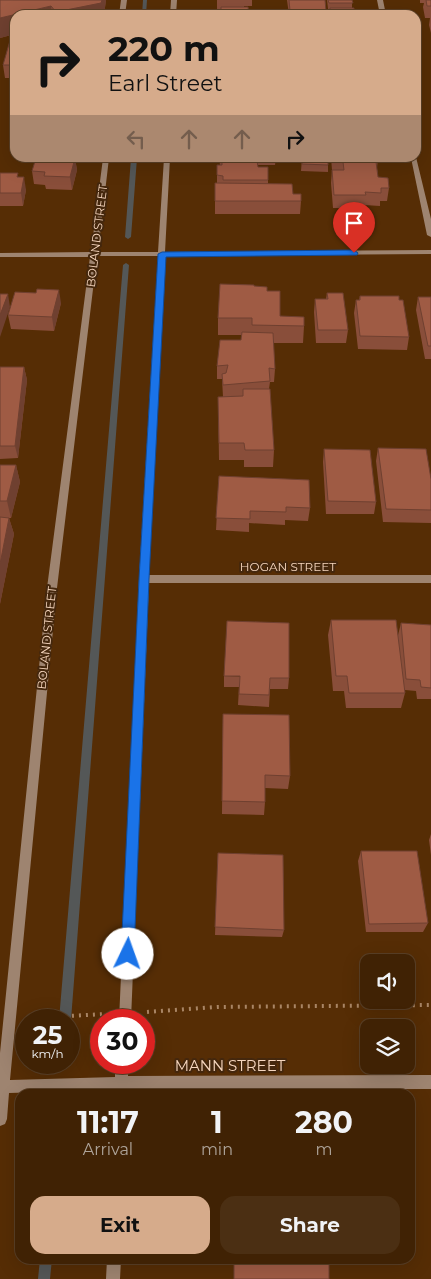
<!DOCTYPE html>
<style>
body{margin:0;font-family:Montserrat,sans-serif;background:#4b2f13;color:#f1f3f6;height:100vh;display:flex;flex-direction:column;font-size:19px;white-space:nowrap}
*{box-sizing:border-box;margin:0}
p{font-size:16px;color:#aea49a}
.icon{flex:none;width:28px;height:28px;fill:none;stroke:currentColor;stroke-width:2;stroke-linecap:round;stroke-linejoin:round}
.map{position:relative;flex:1;overflow:hidden}
.side{position:absolute;left:15px;top:1089px;width:400px;height:175px;display:flex;flex-direction:column;background:#402204;border-radius:15px;box-shadow:0 5px 20px #0002,0 0 0 1px #593f26}
.side>*{flex:none}
.banner{position:absolute;left:10px;top:10px;width:411px;height:152px;border-radius:15px;box-shadow:0 5px 20px #0002,0 0 0 1px #593f26;background:#d6ab8b;color:#111;overflow:hidden}
.buttons{position:absolute;left:360px;top:954px;display:grid;gap:10px}
.buttons a{display:grid;place-items:center;width:55px;height:55px;border-radius:10px;background:#402204;box-shadow:0 5px 20px #0002,0 0 0 1px #593f26;font-size:25px}
.speed{position:absolute;left:15px;top:1009px;display:flex;gap:10px;font-size:25px;font-weight:700;text-align:center}
.speed>*{display:grid;place-content:center;width:65px;height:65px;border-radius:50%;background:#402204;box-shadow:0 5px 20px #0002,0 0 0 1px #593f26;line-height:1}
.speed small{font-size:12px;font-weight:400}
.speed .limit{border:8px solid #d22;background:#fff;color:#111}
.pin{position:absolute;display:grid;place-items:center;width:42px;height:42px;color:#fff;margin:-51px -21px;border-radius:50% 50% 50% 0;rotate:-45deg;box-shadow:0 0 5px #0007}
.pin .icon{rotate:45deg}
.me{position:absolute;width:55px;margin:-28px;rotate:3deg;stroke-linejoin:round;filter:drop-shadow(0 0 4px #0008)}
.turn{display:flex;align-items:center;gap:18px;height:105px;padding:0 15px;font-size:22px}
.turn .icon{width:65px;height:65px;stroke-width:2.5}
.turn b{display:block;font-size:35px;line-height:42px}
.lanes{display:flex;align-items:center;height:48px;padding:0 15px;background:#0003;justify-content:center;gap:25px;direction:ltr}
.lanes .off{opacity:.35}
.eta{display:flex;justify-content:space-evenly;align-items:center;height:85px;text-align:center}
.eta b{font-size:30px;font-weight:700;line-height:35px}
.primary-button{display:flex;gap:10px;margin-top:auto;padding:10px 15px}
.primary-button a{flex:1;height:58px;border-radius:15px;background:#d6ab8b;color:#111;font-size:20px;font-weight:700;line-height:58px;text-align:center}
.primary-button a+a{background:#4b2f13;color:#f1f3f6}
.map>svg:first-child{display:block}
</style>
<div class="map">
<svg width="431" height="1279" viewBox="0 0 431 1279">
<rect width="100%" height="100%" fill="#562d05"/>
<g fill="none" stroke-linecap="round" stroke-linejoin="round">
<path fill="#545757" fill-rule="evenodd" d="M143,0H147L146,15H142Z
M131,158H137L131,237L128,239L125,237Z
M126,263L129,265L71,1020L69,1024V1020H59L123,265Z
M40,1259H52L50,1279H38Z"/>
<path stroke="#a98565" stroke-width="4" stroke-dasharray="2 5" stroke-linecap="butt" d="M147,1012L217,1007L431,1005
M30,1018L106,1014"/>
<path fill="#9e8470" fill-rule="evenodd" d="M121,0H127L125,15H119Z
M171,0H177L176,15H170Z
M377,0H383L386,15H380Z
M416,157L431,219V237L427,235L411,158Z
M103,158H109L98,252H158L164,158H170L165,252L431,250V254L165,256L149,575H431V583H149L131,1020H119L139,579L158,256H97L57,588L10,1080L115,1077V1062H129L128,1076L431,1075V1089L128,1090V1094H114L115,1090L9,1093L7,1119L5,1124L0,1126V1053L47,588L90,257H0V253L91,252Z
M107,1259H121L120,1279H106Z"/>
</g>
<path fill="#894e3a" d="M0,0H106L104,15H15V34L0,38Z
M217,0H252V6H244V7L217,10Z
M287,0H325L326,11V15H289Z
M327,0H352V8L354,15H329V9H328Z
M420,0H431V33L429,25L430,18H425L423,7L424,3H420Z
M15,37V78H5L3,65Z
M75,158L77,170L72,190L46,189L45,185L34,184L32,171Z
M219,158H276L275,165H258V167L268,180V184L293,194L301,201L300,214H215V183H217V165H220Z
M302,158L328,165V172L301,171Z
M331,158H378L377,168L378,177L389,188L387,201H380V206L364,205V208H333L331,183L332,170Z
M0,173L19,177L26,190L23,206H0Z
M254,286L267,291L280,316L304,326L303,343H273L275,369L274,382H270L269,389L274,450L273,467H244V460H219L218,397H223L222,379H217V366L241,340V335H218V318Z
M327,293L348,330L346,343H316L314,312L315,299H326Z
M360,296L409,337L407,350L358,349L354,313L356,300H359Z
M418,297H431V359H425L416,310Z
M61,303L54,331L11,329L8,315Z
M0,367H24L27,380L18,458L0,459Z
M378,448L431,479V523L383,522L376,461Z
M324,449L376,502L374,514H326L323,462Z
M0,465H16L20,482L11,518H9L14,534L0,604Z
M219,476L310,508L308,521L285,520V525L249,523V532L216,530Z
M331,620L398,635L401,623L431,625V699H417L416,691L405,690V693L401,708H346L344,691H333L328,635Z
M224,676L289,678L288,689H270L269,707L238,705L239,687H224Z
M223,714L290,776L288,789L265,788V802L264,815L222,814Z
M431,834V855L429,840Z
M361,851L428,923L423,932H366L358,861Z
M218,853L284,930L282,937L215,935Z"/>
<path fill="#6f4030" d="M102,0H106L104,15H57L56,12Z
M51,6L52,15H15V34L0,38V18Z
M75,158L77,170L72,190L70,177Z
M24,177L26,190L23,206L21,193Z
M59,290L61,303L54,331L52,317Z
M8,294L10,307L0,337V315Z
M24,367L27,380L18,458L15,446Z
M16,465L20,482L11,518L7,501Z
M9,518L14,534L0,604V564Z"/>
<path fill="#9f5b44" stroke="#6f4030" d="M0,0H102L101,3L56,12L51,6L0,18Z
M289,0H325L326,11H290Z
M328,0H352L353,3H329Z
M426,0H431V6H427Z
M221,7H248L249,15H221Z
M330,8H354V15H330Z
M11,37H15V65H3Z
M36,158H75L70,177L44,176L45,172L32,171Z
M302,158H328V165L302,164Z
M334,158H377L334,160Z
M222,160L257,161L258,167H268V180H223V176L217,175V165H222Z
M343,162H376L378,177L388,178L389,188H381V193L365,192L366,195H334L332,170H344Z
M0,173H18L17,177H24L21,193H0Z
M215,183L292,184L293,194H301V201H215Z
M220,284L254,285V286L267,287V291H280V316L304,317V326L252,325V318H218Z
M37,289L59,290L52,317L8,315L15,292L36,293Z
M327,293H343L348,330H318L315,299H328Z
M0,294H8L0,315Z
M360,296H399V300H403L409,337L360,336L356,300H360Z
M418,297H431V346H428Z
M242,332L273,333L275,369L269,368L270,381L223,385L222,374L226,373L228,365L217,366L220,340H241Z
M0,367H24L15,446H0Z
M243,389H270L274,450H245L244,443H219L218,397L243,396Z
M378,448L426,449L431,479V510L386,509Z
M324,449L370,450L376,502L328,501Z
M0,465H16L7,501H0Z
M219,476L309,480L310,508L286,507V512L250,511V519L216,518Z
M0,517L9,518L0,564Z
M331,620H396L405,693H349L347,676H336Z
M227,621L289,623V678H270L269,695L239,694L240,676H224Z
M401,623L431,625V688L421,687L420,680L406,679Z
M223,714L289,715L290,776L265,775V802L222,801Z
M361,851H417L428,923L369,924Z
M218,853L283,855L284,930L215,927Z
M234,1259H329V1279H234Z"/>
<path fill="#1a73e8" stroke="#114b97" d="M354,250L358,253L357,255L166,257L149,579L134,954L132,959L128,961L123,959L121,954L139,579L158,254L162,252Z"/>
<g text-anchor="middle" stroke-width="4" stroke-linejoin="round" paint-order="stroke">
<g font-size="12" fill="#f6d6be" stroke="#44270d">
<text transform="translate(97 236) rotate(-83)" y="4">BOLAND STREET</text>
<text x="288" y="571">HOGAN STREET</text>
<text transform="translate(47 638) rotate(-84)" y="4">BOLAND STREET</text>
</g>
<g font-size="15" fill="#f6d6be" stroke="#44270d">
<text x="230" y="1071">MANN STREET</text>
</g>
</g>
</svg>
<div class="buttons">
<a><svg class="icon" aria-label="sound" viewBox="0 0 24 24"><path d="M4 9h4l5-4v14l-5-4H4zM17 9q2 3 0 6"/></svg></a>
<a><svg class="icon" aria-label="layers" viewBox="0 0 24 24"><path d="M12 4l9 5-9 5-9-5zM3 14l9 5 9-5"/></svg></a>
</div>
<div class="speed"><div>25<small>km/h</small></div><div class="limit">30</div></div>
<div class="pin" style="left:354px;top:253px;background:#d93025"><svg class="icon" aria-label="arrive" viewBox="0 0 24 24"><path d="M6 21V4h12l-3 4 3 4H6"/></svg></div>
<svg class="me" style="left:128px;top:954px" viewBox="-20 -20 40 40"><circle r="19" fill="#fff"/><path d="M0-13L10 11 0 6-10 11z" fill="#1a73e8"/></svg>
<div class="banner">
<div class="turn"><svg class="icon" aria-label="right" viewBox="0 0 24 24"><path d="M7 20v-9h11M14 6l5 5-5 5"/></svg><div><b>220 m</b>Earl Street</div></div>
<div class="lanes"><svg class="icon off" aria-label="left" viewBox="0 0 24 24"><path d="M17 20v-9H6M10 6l-5 5 5 5"/></svg><svg class="icon off" aria-label="ahead" viewBox="0 0 24 24"><path d="M12 20V5M6 11l6-6 6 6"/></svg><svg class="icon off" aria-label="ahead" viewBox="0 0 24 24"><path d="M12 20V5M6 11l6-6 6 6"/></svg><svg class="icon" aria-label="right" viewBox="0 0 24 24"><path d="M7 20v-9h11M14 6l5 5-5 5"/></svg></div>
</div>
<section class="side">
<div class="eta">
<div><b>11:17</b><p>Arrival</p></div>
<div><b>1</b><p>min</p></div>
<div><b>280</b><p>m</p></div>
</div>
<div class="primary-button"><a>Exit</a><a>Share</a></div>
</section>
</div>
